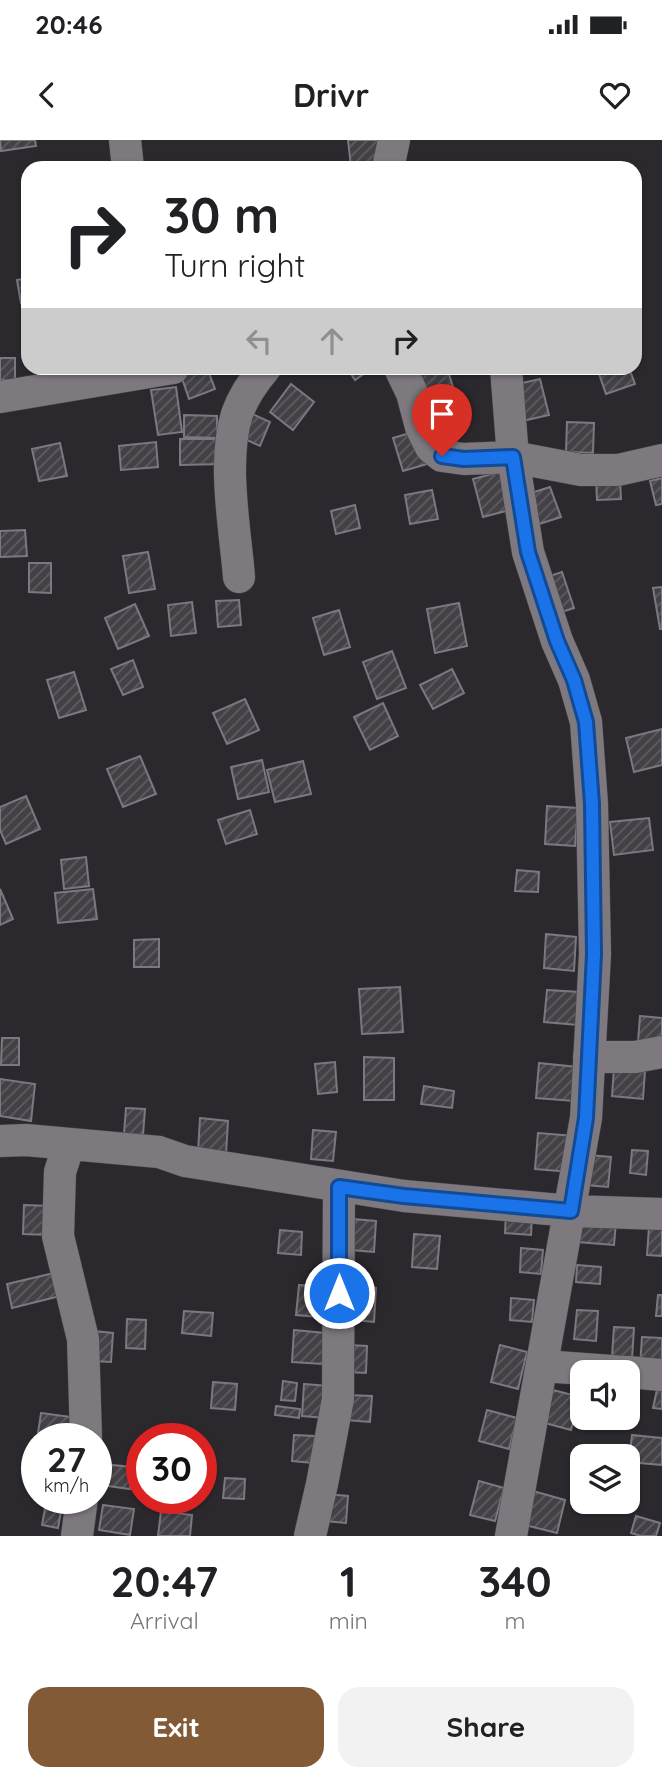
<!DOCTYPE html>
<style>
body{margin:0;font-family:Quicksand,sans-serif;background:#f2f2f2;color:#202124;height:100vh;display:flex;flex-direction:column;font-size:26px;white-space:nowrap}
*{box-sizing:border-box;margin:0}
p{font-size:23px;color:#757577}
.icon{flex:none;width:38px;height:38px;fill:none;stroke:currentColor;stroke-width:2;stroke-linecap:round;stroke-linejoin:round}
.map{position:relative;height:1396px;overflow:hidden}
.side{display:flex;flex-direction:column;background:#fff;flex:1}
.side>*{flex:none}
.banner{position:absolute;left:21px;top:21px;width:621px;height:214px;border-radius:21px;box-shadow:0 2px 5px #0004;background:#fff;color:#202124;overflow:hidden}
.controls{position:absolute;left:570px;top:1220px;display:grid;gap:14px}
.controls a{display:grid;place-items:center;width:70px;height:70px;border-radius:14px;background:#fff;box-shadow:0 2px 5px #0004;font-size:35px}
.speed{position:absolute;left:21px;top:1283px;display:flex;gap:14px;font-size:35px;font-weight:700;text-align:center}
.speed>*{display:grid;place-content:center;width:91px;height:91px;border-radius:50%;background:#fff;box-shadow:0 2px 5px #0004;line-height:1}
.speed small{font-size:18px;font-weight:400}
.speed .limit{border:10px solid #d22;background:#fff;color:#111}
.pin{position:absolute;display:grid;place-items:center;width:60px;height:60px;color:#fff;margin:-72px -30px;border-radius:50% 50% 50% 0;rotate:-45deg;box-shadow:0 0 7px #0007}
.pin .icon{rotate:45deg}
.me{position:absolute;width:77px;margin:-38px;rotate:0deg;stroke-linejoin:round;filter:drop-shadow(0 0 5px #0008)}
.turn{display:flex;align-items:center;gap:24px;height:147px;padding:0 28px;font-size:32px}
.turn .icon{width:91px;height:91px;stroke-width:2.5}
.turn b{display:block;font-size:49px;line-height:60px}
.lanes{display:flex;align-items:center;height:66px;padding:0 28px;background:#0003;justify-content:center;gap:35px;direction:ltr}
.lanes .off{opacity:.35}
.eta{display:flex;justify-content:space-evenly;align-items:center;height:119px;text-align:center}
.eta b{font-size:42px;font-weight:800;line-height:49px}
.button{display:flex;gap:14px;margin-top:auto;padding:14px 28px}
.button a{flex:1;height:80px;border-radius:21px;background:#825a36;color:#fff;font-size:28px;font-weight:800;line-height:80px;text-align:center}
.button a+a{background:#f2f2f2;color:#202124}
.status{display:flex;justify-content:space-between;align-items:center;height:49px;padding:0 35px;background:#fff;direction:ltr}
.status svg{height:19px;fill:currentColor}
header{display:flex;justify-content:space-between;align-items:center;height:91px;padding:0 28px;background:#fff;font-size:32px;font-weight:800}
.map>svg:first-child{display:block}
</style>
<div class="status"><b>20:46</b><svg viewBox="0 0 49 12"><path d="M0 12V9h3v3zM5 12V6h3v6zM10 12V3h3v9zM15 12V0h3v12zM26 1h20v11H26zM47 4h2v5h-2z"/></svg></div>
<header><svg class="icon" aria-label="back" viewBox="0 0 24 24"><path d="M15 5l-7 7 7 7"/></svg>Drivr<svg class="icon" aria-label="heart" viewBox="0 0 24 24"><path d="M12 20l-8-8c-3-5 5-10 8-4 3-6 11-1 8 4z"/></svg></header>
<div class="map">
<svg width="662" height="1396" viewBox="0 0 662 1396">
<defs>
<pattern id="building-hatch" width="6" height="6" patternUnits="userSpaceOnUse" patternTransform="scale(1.75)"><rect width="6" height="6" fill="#444146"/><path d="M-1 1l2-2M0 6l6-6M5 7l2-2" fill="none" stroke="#5f5d61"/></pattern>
</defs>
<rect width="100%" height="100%" fill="#2c292e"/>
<path fill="url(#building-hatch)" stroke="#7c787f" stroke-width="2" d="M0,0H35L36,6L1,11Z
M348,0H378L381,24L351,27Z
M28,138V162L21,163L17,140Z
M0,218H15V240H0Z
M191,228H207L215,249L189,259L180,232Z
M347,228H372L355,240Z
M431,228H447L459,266L425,277L412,233Z
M597,228H629L635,244L606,254Z
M540,239L549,275L518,282L509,246Z
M291,244L314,262L293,290L270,272Z
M176,247L182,292L158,295L151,250Z
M248,272L270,282L260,306L238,296Z
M184,275L217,276V298L184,297Z
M567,282L594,283L593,313L566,312Z
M417,291L427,324L403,331L393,298Z
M180,299H223V324L180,325Z
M156,302L158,327L121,330L119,306Z
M60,303L67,336L39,341L32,309Z
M511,329L521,367L483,377L473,339Z
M596,338H620L621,359L597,360Z
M662,338V364L656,365L650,341Z
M550,347L561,377L536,385L525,355Z
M432,350L438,379L410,384L405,355Z
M355,365L360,388L336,394L331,371Z
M25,390L27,416L0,417V391Z
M148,412L155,449L129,453L123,416Z
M29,423H51V453L29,452Z
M562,432L574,468L555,474L544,438Z
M662,447V489H660L653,448Z
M239,460L241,485L218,487L216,461Z
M192,462L196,493L171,496L168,465Z
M459,463L467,506L435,513L427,469Z
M135,464L149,496L118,509L105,478Z
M339,470L350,507L324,515L313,478Z
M392,511L406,548L377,559L363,522Z
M133,520L143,547L123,555L111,529Z
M452,529L464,553L433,569L420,545Z
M74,532L86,570L59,578L47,540Z
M245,559L259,590L227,604L213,573Z
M383,563L398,596L370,610L354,577Z
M662,589V625L634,632L626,598Z
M140,616L156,654L123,667L107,629Z
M262,620L269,652L238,659L231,627Z
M303,621L311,654L275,662L267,630Z
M26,656L40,689L6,704L0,690V667Z
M547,666L578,668L575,706L545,704Z
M250,670L257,694L226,704L218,680Z
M649,678L653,710L614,715L610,682Z
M86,717L89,746L64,749L61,720Z
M517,730L539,732L538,752L515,751Z
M0,749L13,779L0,785Z
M93,749L97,779L58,783L55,753Z
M546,794L576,797L574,831L544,828Z
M159,799V827H134V800Z
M400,847L403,892L362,894L359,849Z
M547,850L580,852L578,885L544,882Z
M640,876L662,878V904L638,902Z
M2,898H19V925H1Z
M364,917L394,918V960H364Z
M335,922L337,952L318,954L315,924Z
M539,923L577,927L574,961L536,958Z
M614,928L645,931L643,959L612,956Z
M0,939L35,944L31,981L0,976Z
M424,946L454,951L452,968L421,964Z
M126,968L145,969L143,995L124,994Z
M200,978L228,981L226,1014L198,1012Z
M313,990L336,992L333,1021L311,1019Z
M538,993L574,996L571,1032L535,1029Z
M632,1010L648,1011L646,1035L630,1033Z
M588,1015L611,1017L608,1047L586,1045Z
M24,1065L50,1066V1095L23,1094Z
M506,1072L532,1074L531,1095L505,1093Z
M353,1079L376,1081L374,1112L351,1110Z
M579,1079L616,1082L614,1105L577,1102Z
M649,1087L662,1088V1116L647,1115Z
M280,1090L302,1092L301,1115L278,1113Z
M414,1094L440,1096L437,1129L412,1127Z
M521,1108L543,1110L541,1134L520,1132Z
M577,1125L601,1127L600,1144L576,1142Z
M54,1133L60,1156L12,1168L7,1144Z
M299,1145L321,1146L319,1177L296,1175Z
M348,1146L376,1148L374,1182L345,1179Z
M658,1155H662V1176H656Z
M511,1158L534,1160L532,1182L510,1180Z
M577,1170L598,1171L596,1201L574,1199Z
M184,1171L213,1173L211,1196L182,1193Z
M127,1179L146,1180L145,1209L126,1208Z
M614,1187L634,1188L632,1219L612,1217Z
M294,1190L325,1193L323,1224L292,1222Z
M94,1191L113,1193L111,1222L92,1221Z
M642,1197L662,1198V1228L640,1226Z
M349,1205L367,1206L366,1233L348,1232Z
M500,1205L527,1212L518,1249L491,1242Z
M283,1241L297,1243L295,1261L281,1260Z
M213,1242L237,1244L235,1270L211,1268Z
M304,1244L329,1246L326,1278L302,1276Z
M658,1245L662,1246V1269L653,1268Z
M553,1250L580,1257L571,1290L545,1283Z
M348,1255L372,1256L370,1282L346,1280Z
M276,1266L300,1269L299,1278L275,1275Z
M487,1270L517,1278L509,1309L479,1301Z
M41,1273L79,1278L76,1298L38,1293Z
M294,1295L315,1296L313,1323L292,1321Z
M632,1295L662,1298V1325L629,1322Z
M102,1324L132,1327L130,1349L100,1345Z
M225,1338L245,1339L244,1359L223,1358Z
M479,1341L504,1348L495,1381L470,1375Z
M533,1351L565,1360L557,1393L525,1385Z
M327,1354L348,1356L346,1383L325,1381Z
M46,1363L62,1366L58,1388L42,1385Z
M103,1365L134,1369L130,1395L99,1390Z
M161,1371L192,1375L190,1396H158Z
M636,1376L660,1383L656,1396H641L631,1393Z"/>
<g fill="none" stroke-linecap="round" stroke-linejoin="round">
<defs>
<path id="minor" d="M125,0L128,28
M388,28L394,0
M400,228L412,253L421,287L431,307L442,316L464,319L513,317L581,330H618L662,320
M506,228L513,317L528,412L557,501L574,540L586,582L592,664L595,814L586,978L511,1396
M0,257L173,228
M239,437C235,388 222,321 237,274C243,257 254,241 265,228
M589,917H635L662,912
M0,1001L26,1000L159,1012L185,1021L404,1056L571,1071L662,1074
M69,1004L60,1032L58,1096L83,1199L86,1298
M543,1226L625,1232
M628,1232L662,1235
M77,1396L82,1358
M310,1396L322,1344L338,1259L339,1047"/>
</defs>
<use href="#minor" stroke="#4a474b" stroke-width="33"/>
<use href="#minor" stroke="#7d797f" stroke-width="32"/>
</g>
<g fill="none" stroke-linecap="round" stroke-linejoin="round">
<defs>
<path id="route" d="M339,1153V1047L404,1056L571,1071L586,978L594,814L592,664L586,582L574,540L557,501L528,412L513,317L464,319L442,316"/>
</defs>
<use href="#route" stroke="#114b97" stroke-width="18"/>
<use href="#route" stroke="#1a73e8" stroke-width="12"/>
</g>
</svg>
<div class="controls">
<a><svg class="icon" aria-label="sound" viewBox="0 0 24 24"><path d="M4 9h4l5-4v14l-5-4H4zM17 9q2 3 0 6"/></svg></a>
<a><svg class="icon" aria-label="layers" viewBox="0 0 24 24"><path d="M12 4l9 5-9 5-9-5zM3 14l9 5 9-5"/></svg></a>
</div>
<div class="speed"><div>27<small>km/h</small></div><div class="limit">30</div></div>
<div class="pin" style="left:442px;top:316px;background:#d93025"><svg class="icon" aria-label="arrive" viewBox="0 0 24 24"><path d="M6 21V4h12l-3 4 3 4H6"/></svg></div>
<svg class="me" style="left:339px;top:1153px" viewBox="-20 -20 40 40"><circle r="17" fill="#1a73e8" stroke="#fff" stroke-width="3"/><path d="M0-11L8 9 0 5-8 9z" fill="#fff"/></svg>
<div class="banner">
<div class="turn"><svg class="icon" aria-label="right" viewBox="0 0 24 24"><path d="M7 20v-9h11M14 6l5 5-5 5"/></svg><div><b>30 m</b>Turn right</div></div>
<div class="lanes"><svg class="icon off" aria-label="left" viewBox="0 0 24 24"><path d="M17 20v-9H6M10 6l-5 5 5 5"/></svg><svg class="icon off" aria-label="ahead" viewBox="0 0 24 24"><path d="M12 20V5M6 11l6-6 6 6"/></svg><svg class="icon" aria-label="right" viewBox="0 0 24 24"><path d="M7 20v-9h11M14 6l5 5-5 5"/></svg></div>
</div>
</div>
<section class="side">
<div class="eta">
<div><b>20:47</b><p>Arrival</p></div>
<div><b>1</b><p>min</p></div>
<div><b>340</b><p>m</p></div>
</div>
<div class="button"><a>Exit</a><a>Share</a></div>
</section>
